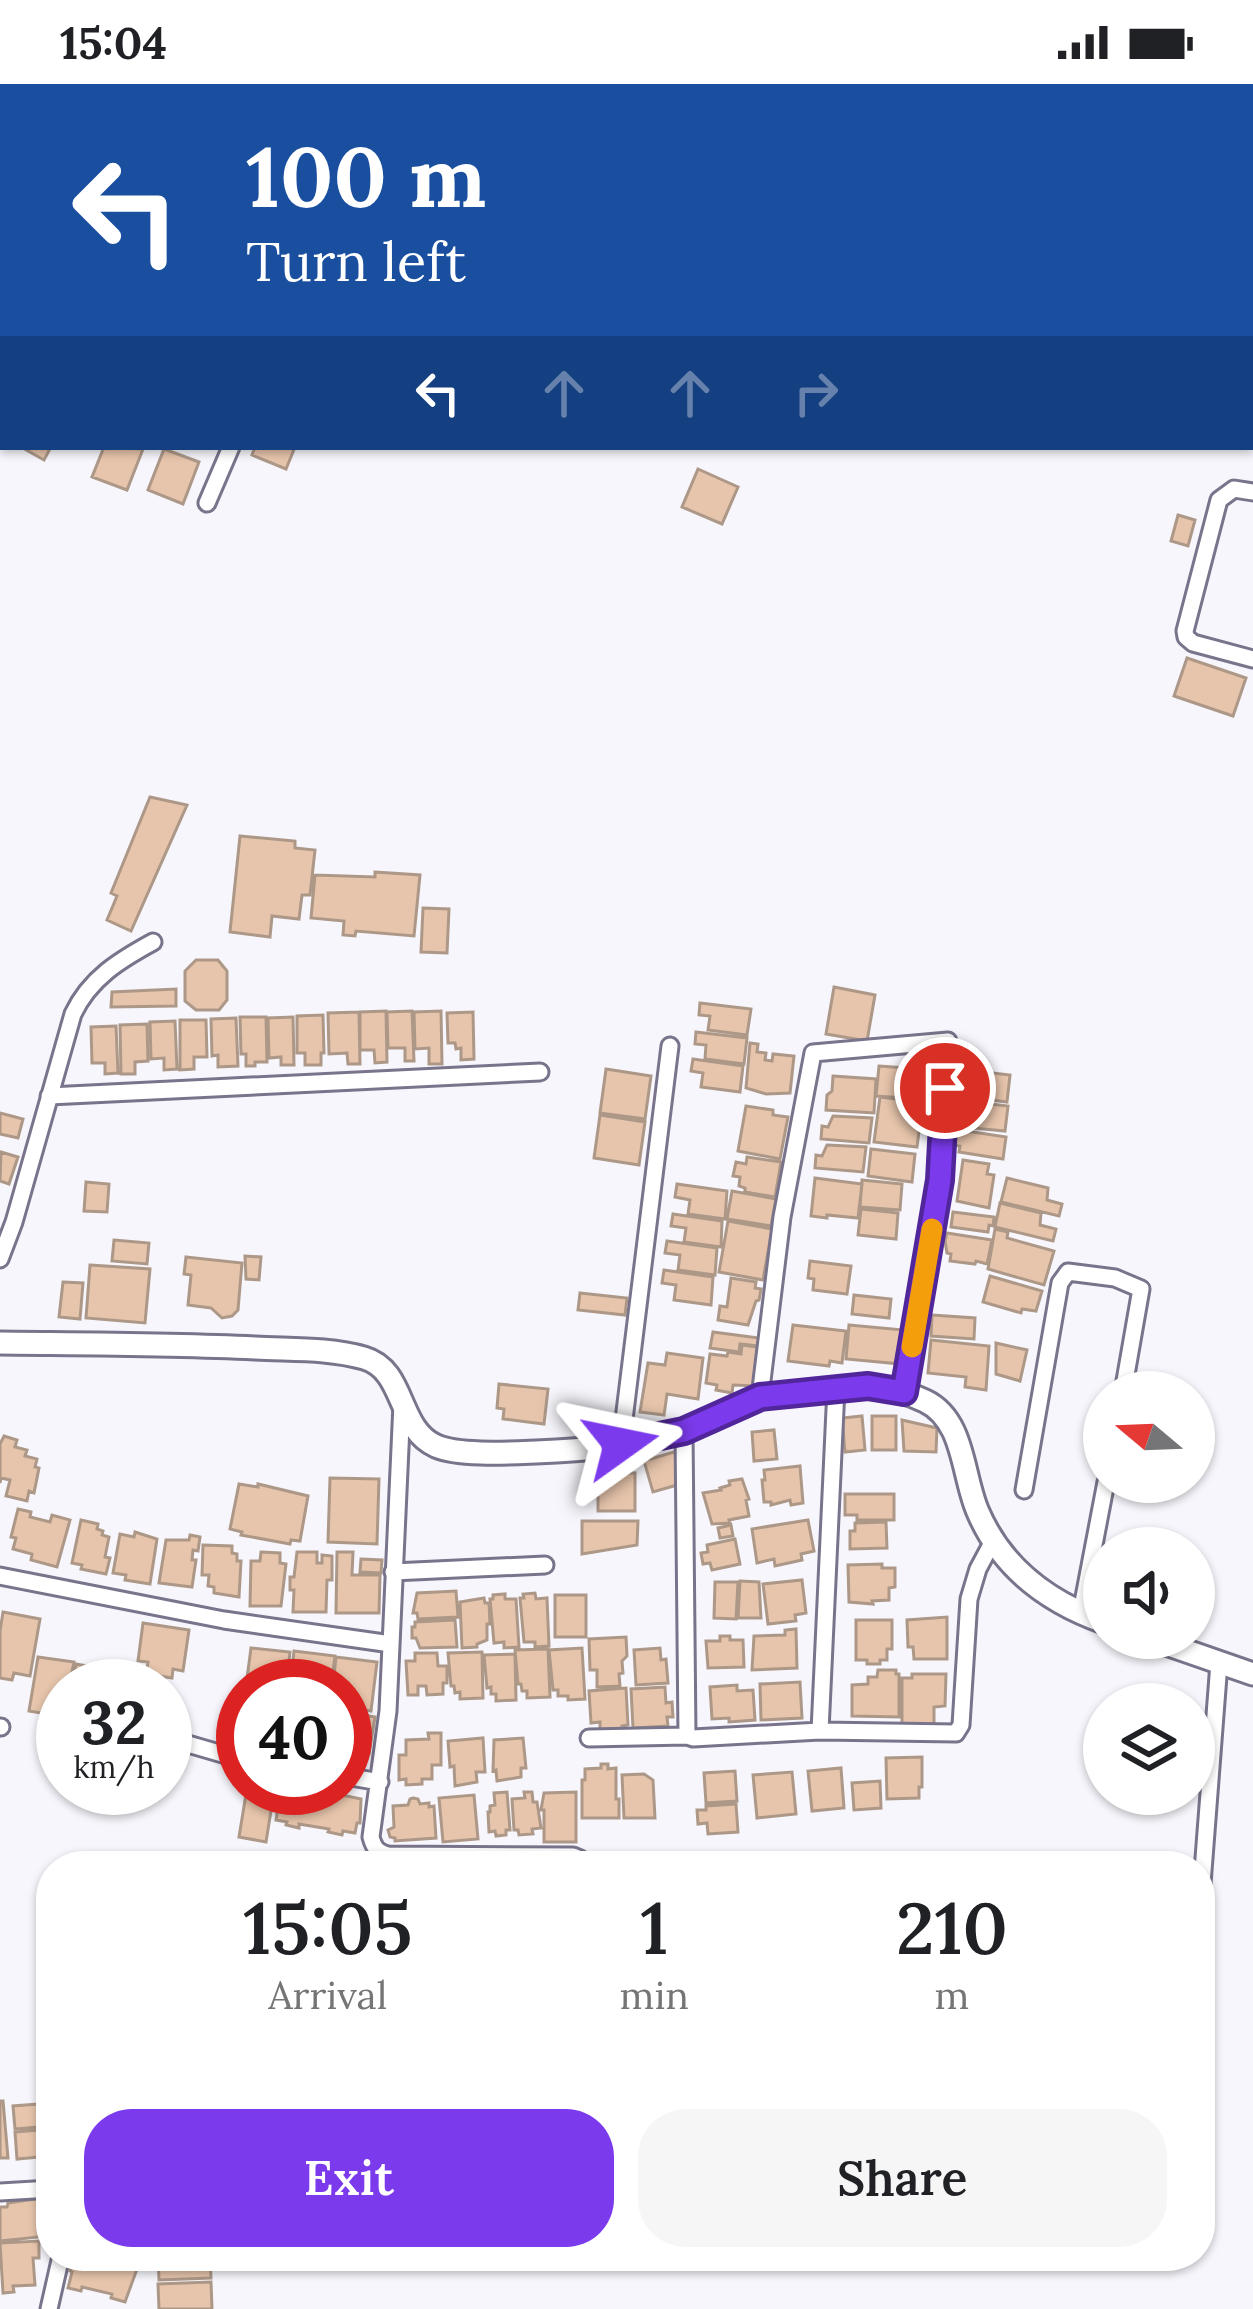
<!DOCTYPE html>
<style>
body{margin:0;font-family:Lora,serif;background:#f6f6f6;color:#202124;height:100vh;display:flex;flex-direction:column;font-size:45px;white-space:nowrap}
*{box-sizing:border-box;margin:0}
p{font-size:39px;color:#757577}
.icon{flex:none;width:66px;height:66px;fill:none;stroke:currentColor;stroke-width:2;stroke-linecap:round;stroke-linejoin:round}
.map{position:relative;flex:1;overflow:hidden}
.panel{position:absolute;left:36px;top:1767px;width:1179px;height:420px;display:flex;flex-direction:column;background:#fff;border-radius:48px;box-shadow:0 3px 9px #0004}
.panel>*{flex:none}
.hud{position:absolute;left:0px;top:0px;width:1254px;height:366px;box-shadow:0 3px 9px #0004;background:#1a4fa0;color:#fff;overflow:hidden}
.needle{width:78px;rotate:289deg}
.tools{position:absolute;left:1083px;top:1287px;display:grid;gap:24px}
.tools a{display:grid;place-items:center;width:132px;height:132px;border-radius:50%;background:#fff;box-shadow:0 3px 9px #0004;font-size:60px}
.speed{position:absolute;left:36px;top:1575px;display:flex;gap:24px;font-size:60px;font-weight:700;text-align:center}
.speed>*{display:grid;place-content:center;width:156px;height:156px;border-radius:50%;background:#fff;box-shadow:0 3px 9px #0004;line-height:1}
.speed small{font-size:30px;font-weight:400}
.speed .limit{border:18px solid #d22;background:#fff;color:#111}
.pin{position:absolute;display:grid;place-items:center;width:102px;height:102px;color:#fff;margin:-51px;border:6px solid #fff;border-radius:50%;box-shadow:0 3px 12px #0007}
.me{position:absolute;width:132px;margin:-66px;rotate:78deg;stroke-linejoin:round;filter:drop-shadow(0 0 9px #0008)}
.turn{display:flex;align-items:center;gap:42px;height:252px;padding:0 48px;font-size:54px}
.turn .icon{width:156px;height:156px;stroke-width:2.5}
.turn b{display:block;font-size:84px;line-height:102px}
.lanes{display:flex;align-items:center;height:114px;padding:0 48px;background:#0003;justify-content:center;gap:60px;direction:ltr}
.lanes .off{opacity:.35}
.eta{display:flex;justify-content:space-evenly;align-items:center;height:204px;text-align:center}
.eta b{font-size:72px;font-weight:600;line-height:84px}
.button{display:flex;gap:24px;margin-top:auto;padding:24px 48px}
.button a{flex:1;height:138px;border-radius:48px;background:#7c3aed;color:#fff;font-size:48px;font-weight:600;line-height:138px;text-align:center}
.button a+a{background:#f6f6f6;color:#202124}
.status{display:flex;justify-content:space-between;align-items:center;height:84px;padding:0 60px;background:#fff;direction:ltr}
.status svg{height:33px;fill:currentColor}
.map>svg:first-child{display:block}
</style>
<div class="status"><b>15:04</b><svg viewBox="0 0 49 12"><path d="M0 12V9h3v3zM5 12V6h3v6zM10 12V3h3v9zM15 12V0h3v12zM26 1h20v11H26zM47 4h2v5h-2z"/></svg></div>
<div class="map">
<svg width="1253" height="2225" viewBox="0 0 1253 2225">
<rect width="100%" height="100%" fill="#f7f6fc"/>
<path fill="#e7c5ac" stroke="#ad9888" stroke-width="3" d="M0,90L3,91V138L0,137Z
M0,237L3,238V305L0,304Z
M21,363H51L44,376Z
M104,363L143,365L127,406L92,393Z
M255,363H295L286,385L252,371Z
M164,365L199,378L183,420L148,406Z
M698,385L738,403L722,440L682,423Z
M1178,431L1195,436L1188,462L1171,457Z
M1187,574L1246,594L1233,632L1174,612Z
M150,713L187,721L131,847L107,836L117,812L111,809Z
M240,752L295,757V764L315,766L310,811H302L299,835L272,832L270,853L230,848Z
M375,788L420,791L414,852L356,847L355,852L343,851L344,837L311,834L315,791L375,793Z
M423,824L449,825L447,869L421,868Z
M196,876H218L227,887V916L219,926H196L185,917V887Z
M834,903L875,911L867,957L826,950Z
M176,905V922L111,923L112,908Z
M700,919L751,925L747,951L708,946L710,932L699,931Z
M386,927L387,978L375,979L374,966H360V928Z
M412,927L414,977H405V964H388L387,928Z
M441,927L442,980H429V964L415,965L414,928Z
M359,928L360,980H348L347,969L329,970L328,929Z
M473,928L474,975L461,976V964L456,965L455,959H448L447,929Z
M323,931L324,969H321V981H305V969H297V932Z
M240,933H266L267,978H255V982H246V970H241Z
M293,933L294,981H281V973L269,974L268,934Z
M236,934L238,982L218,983V971L212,972L211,935Z
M180,936H206L207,973H194V985L180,986Z
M175,937L177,985L164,986V974L151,975L150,938Z
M147,940L148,977L135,978V990H121L120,941Z
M116,942L118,989L105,990V979H92L91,943Z
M696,948L747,954L744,980L705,975L706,961L695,960Z
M750,959L758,960L757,968L766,969L765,976L772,977L773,970L794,972L790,1009L766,1010L746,1004Z
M693,975L743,982L740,1008L701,1003L703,989L691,987Z
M879,982L905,984L903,1014L876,1012Z
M907,982L937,985L933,1018L912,1016L911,1011H905Z
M606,985L651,992L645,1035L600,1029Z
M959,985L1010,991L1007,1018L975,1014L976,1002L957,1000Z
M833,992L876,995L874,1029L826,1026L827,1011L832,1007Z
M880,1013L913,1017L911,1038L920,1040L917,1063L874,1058Z
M964,1017L1008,1022L1005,1047L973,1044L974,1029L963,1027Z
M746,1022L773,1026V1031L788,1033L780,1075L738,1067Z
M0,1029L23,1035L18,1054L0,1050Z
M600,1031L645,1038L639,1081L594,1074Z
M833,1032L872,1034L869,1059L821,1055L822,1042L828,1043Z
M953,1045L1006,1053L1003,1075L959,1068L960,1062L951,1061Z
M827,1061L866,1063L863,1088L815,1084L816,1071L822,1072Z
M871,1065L915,1070L912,1098L868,1092Z
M1,1068L18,1073L9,1100L0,1097Z
M747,1073L781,1078L775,1113L745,1108V1104L739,1102L740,1093L733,1092L736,1078L746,1080Z
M963,1076L989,1080L987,1090L994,1091L989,1124L957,1117Z
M815,1094L862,1100L858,1134L827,1131V1134L811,1132Z
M1007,1094L1048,1104L1047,1116L1062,1120L1059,1132L1001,1118Z
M862,1096L902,1100L900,1126L860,1123Z
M86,1098L109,1100L107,1128L84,1127Z
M677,1100L727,1107L725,1135L688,1130L690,1116L675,1113Z
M732,1107L776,1115L771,1142L727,1135Z
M1000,1119L1041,1129L1040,1141L1056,1145L1053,1157L995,1143Z
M861,1125L898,1129L896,1155L858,1151Z
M953,1128L994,1133L993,1142L989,1141L988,1148L951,1143Z
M673,1130L722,1137L721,1163L684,1158L686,1144L671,1142Z
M728,1137L772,1145L763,1196L719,1188Z
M995,1145L1008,1148L1007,1154L1054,1167L1044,1201L988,1185Z
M947,1149L992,1156L987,1180L976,1177L975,1180L950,1177L951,1170L947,1169L945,1157Z
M114,1156L149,1159L147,1180L112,1177Z
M667,1157L717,1164L715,1191L678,1186L680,1171L665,1169Z
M245,1172L261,1173L259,1196L246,1195Z
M186,1173L242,1179L238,1226L232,1232L222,1234L211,1224L188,1221L191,1191L184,1190Z
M810,1177L851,1182L847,1210L813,1206L814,1195L808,1194Z
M90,1181L150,1185L145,1239L86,1234Z
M664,1186L713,1193L711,1221L674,1216L676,1201L662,1199Z
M990,1192L1042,1207L1036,1227L1022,1225L1021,1229L983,1218Z
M731,1194L756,1198L755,1204L761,1205L759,1216L756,1217L748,1241L718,1236L720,1222L727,1223Z
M63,1198L83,1199L80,1235L59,1233Z
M580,1209L627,1214L625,1231L578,1226Z
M854,1211L891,1215L889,1234L852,1230Z
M932,1231L975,1234L974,1255L931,1252Z
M793,1241L846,1247L842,1279L830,1277L829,1282L788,1277Z
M849,1241L904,1246L901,1280L846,1275Z
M713,1248L759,1254L758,1262L740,1260L739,1268L710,1264Z
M931,1256L989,1262L986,1306L965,1303L966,1293L928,1289Z
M996,1259L1027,1266L1020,1297L996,1290Z
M742,1261L765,1264L759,1302L733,1301L732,1309L716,1306L717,1301L706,1299L710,1270L727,1272L728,1268L741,1270Z
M667,1269L703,1274L698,1315L667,1310L664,1331L640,1328L648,1279L665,1281Z
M499,1300L548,1305L544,1340L503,1335L504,1325L497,1324Z
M862,1332L865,1366L845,1368L842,1334Z
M872,1332H896V1366H872Z
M902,1336L937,1344L936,1368L904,1367Z
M774,1346L777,1375L754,1377L752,1348Z
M4,1352L17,1356L15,1363L27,1366L25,1372L37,1375L35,1383L39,1384L34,1409L29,1407L27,1417L6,1412L10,1396L1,1394L0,1399V1360Z
M677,1367V1401L653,1408L644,1377Z
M800,1382L803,1419L791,1421L790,1416L771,1421V1418H764L762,1396H765L764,1386Z
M598,1389H635V1427H598Z
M330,1394L379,1395L377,1460L328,1458Z
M742,1395L749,1415L746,1416L749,1432L729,1436L730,1439L712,1440L703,1409L721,1406L720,1404L730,1401L729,1397Z
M239,1400L258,1403V1400L308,1412L300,1457L291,1456L290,1460L241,1451L242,1448L230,1445Z
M845,1410H894V1436H857V1431H845Z
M18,1425L31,1428L30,1433L50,1438L52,1431L70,1436L57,1483L31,1476L32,1470L13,1465L16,1454L11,1453Z
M81,1436L98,1440L97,1445L103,1447L102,1451L109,1453L105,1473L110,1474L106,1490L81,1485L82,1481L72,1479Z
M808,1436L814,1467L801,1470L802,1476L775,1482L774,1475L757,1479L752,1445Z
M582,1437H638L637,1461L582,1470Z
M886,1438L887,1464L850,1465V1447H855V1439Z
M731,1441L733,1452L720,1454L718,1444Z
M135,1448L157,1455L150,1500L125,1496L126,1491L113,1489L120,1450L134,1453Z
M190,1451L200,1453L198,1467L193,1466L192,1476H196L192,1503L159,1499L166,1456H189Z
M735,1455L740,1480L712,1486L710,1479L703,1480L701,1469L708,1468L707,1461Z
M203,1461L232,1462V1469L237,1470V1477H241L239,1513L214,1509V1503L208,1502L209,1491H202Z
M261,1468L280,1469V1479L286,1480L281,1522H250L251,1477H260Z
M297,1468H317V1479H322V1471L332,1472V1496H327L326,1528H293L294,1506H290V1493H294Z
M337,1468H353L352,1491H380L379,1529H336Z
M361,1475L382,1476L381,1489L360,1488Z
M882,1480V1484H895V1503L889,1504V1516L872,1517L873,1520L849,1518L848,1481Z
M802,1496L806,1529L795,1531L796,1537L768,1540L763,1500Z
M740,1497L759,1498L761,1534H738Z
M715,1498H738L736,1535L714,1534Z
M456,1507L458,1533L418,1535L417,1529H413L417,1509Z
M535,1509L536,1515L547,1514L549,1562L535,1563V1558H524L520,1514H524L523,1510Z
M505,1510V1515H516L519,1563L504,1564V1558L494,1559L490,1515H493V1511Z
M555,1511H586V1553H555Z
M484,1514L485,1519H489L490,1540H487V1556L477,1560V1563L462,1564L460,1518Z
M3,1528L40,1535L30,1592L14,1589L12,1596L0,1594V1547Z
M947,1533V1575H914L913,1563H908L907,1536Z
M455,1536L457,1563L420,1564L416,1554H412V1543H415V1538Z
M856,1536H892V1565H887V1576H880V1580H867V1576H856Z
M143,1539L189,1546L183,1587L173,1585L172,1594L146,1590L148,1578L138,1577Z
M796,1545L797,1584L752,1586L754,1552L785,1551V1546Z
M720,1552H730V1556H743L744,1583L708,1584L706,1557H720Z
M626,1553L627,1572L622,1577L623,1589L619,1590L620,1602L597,1603V1586H590L589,1555Z
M251,1564L290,1568L286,1602H246Z
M582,1564L585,1615L568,1616V1612H558V1606H553L549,1566Z
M660,1564L661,1576L666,1575L668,1599L636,1601L634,1566Z
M548,1565L550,1613L527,1614V1607H522L521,1600H518L515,1566Z
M294,1567L335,1572L331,1602H290Z
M482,1568L483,1614L460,1615V1608L455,1609L454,1602H451L448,1569Z
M415,1569H437L438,1582H447V1599H443V1610L427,1611L426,1602H418V1611H408L406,1577H415Z
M515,1570L516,1616L496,1617V1610H491V1603L487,1604L484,1571Z
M38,1573L74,1578L69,1602H63V1620L60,1625L48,1623L47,1630L29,1627Z
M336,1573L377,1578L371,1627L345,1623V1602H333Z
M76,1580L110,1586L108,1602H72Z
M113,1586L148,1592L146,1602H111Z
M878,1586H896V1590H899V1633L852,1632V1601L868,1600V1593H877Z
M912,1590H946L945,1622L934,1623V1642H902V1594H912Z
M800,1598L802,1634L761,1636L760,1600Z
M737,1601V1607L753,1606L755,1636L729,1638V1634L712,1635L710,1603Z
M665,1603L666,1619L672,1618L673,1633H667L668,1642L633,1644L631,1605Z
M626,1604L628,1641L622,1642L623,1647L609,1648V1645L600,1646V1638L591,1639L589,1607Z
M351,1629L375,1633L369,1670L358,1668L357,1674L345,1672Z
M428,1649H441V1681H432V1695H422V1700L406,1701V1695L399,1696V1671H406V1656L429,1655Z
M483,1654L485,1688H476L477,1698L455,1702L454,1682L450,1683L448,1657Z
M523,1654L526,1684H521V1693L497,1697L496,1686L493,1687L494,1656Z
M922,1673V1703H919V1714L887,1715L886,1674Z
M601,1680H608V1685L616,1684V1715H619V1734H582V1696H585V1685L601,1684Z
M841,1684L844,1724L812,1727L808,1687Z
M735,1687L737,1717L706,1719L704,1689Z
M792,1688L796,1730L757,1734L753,1691Z
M644,1690L653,1696L655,1734H624L622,1691Z
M880,1697L881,1724L854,1726L852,1699Z
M247,1704L274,1708L266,1758L239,1753Z
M281,1704H309L361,1715L360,1739H357L355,1749L343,1747L342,1751L328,1748L329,1745L299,1740V1744L286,1741L287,1738L276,1736Z
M507,1708L510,1746H506V1751L496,1752L495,1747L489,1748L488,1728H490V1722L495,1721L494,1709Z
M524,1708H532L533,1718H537L541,1744L532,1745L533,1750L519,1751L518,1746H514L512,1715L525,1714Z
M576,1708V1758H544V1726H541L544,1709Z
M474,1711L478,1755L443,1758L439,1714Z
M413,1714L418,1715L420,1720L429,1719V1723L434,1722L436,1754L395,1757V1754L390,1753L388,1746L394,1743L393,1722L408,1721L410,1715Z
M736,1720L738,1748L708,1750L707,1739L698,1740L697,1726H706V1722Z
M0,2017H3L8,2074H0Z
M51,2019V2042L15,2045L13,2022Z
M51,2045V2072L17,2075L15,2048Z
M49,2113L50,2119H46L48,2152L0,2157V2123H7L8,2119Z
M39,2157V2174H33L35,2201L13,2202L14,2208L3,2209L0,2159Z
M70,2172H83L137,2185L125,2218L111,2214L112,2210L82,2203L81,2207L68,2204L72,2188L70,2187L71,2182L67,2181Z
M92,2172H140L137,2183Z
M158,2172H210L211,2194L159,2196Z
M211,2198L212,2225H159L158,2200Z"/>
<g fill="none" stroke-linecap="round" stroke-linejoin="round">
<defs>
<path id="street" d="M72,3L73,0
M489,3L490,0
M0,65L3,67
M1253,408L1234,405L1219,416L1185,547L1186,553L1193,559L1253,575
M207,419L231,363
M49,1012L540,988
M0,1175L14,1138L73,930C90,894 120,876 153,858
M760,1313L782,1133L813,969L948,957L940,1096L904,1308
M402,1320L388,1627L371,1753C374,1764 377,1768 388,1771L573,1772L580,1775L584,1782
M684,1347L687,1652
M621,1360L670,962
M1024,1406L1060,1199L1068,1188L1115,1194L1141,1205L1123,1308
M393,1488L545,1481
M0,1492L224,1536L391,1560
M1081,1529L1106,1398
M0,1643H1
M51,1645L63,1647
M820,1647L836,1304
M589,1654L687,1652L693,1654L820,1647L956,1649L961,1641L969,1515L978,1485L993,1457
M165,1658L188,1660L243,1676
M345,1692L380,1698
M1200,1826L1219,1579
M0,2108L51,2105
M49,2225L61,2172"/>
<path id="secondary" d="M0,1259C85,1260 170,1260 255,1264C291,1266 329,1264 364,1274C406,1286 397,1345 436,1362C459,1372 510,1369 536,1368C584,1366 634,1362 680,1348C706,1341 729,1325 755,1316C769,1311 785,1311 800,1309C843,1303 884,1297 925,1317C965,1336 962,1392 978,1428C1002,1484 1048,1518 1104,1538
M1149,1554L1253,1590"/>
</defs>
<use href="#street" stroke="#79748b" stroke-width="21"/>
<use href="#secondary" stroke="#79748b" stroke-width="27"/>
<use href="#street" stroke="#fff" stroke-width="15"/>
<use href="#secondary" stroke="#fff" stroke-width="21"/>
</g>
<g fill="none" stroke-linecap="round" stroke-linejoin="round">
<defs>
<path id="route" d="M621,1360L684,1347L760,1313L868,1302L904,1308L940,1096L945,1004"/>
</defs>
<use href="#route" stroke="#51269a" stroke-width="30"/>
<use href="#route" stroke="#7c3aed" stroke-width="21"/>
<path stroke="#f59e0b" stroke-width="21" d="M912,1263L932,1145"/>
</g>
</svg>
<div class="tools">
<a><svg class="needle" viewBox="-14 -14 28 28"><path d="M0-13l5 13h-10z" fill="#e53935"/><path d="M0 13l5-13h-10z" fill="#757577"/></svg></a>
<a><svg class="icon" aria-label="sound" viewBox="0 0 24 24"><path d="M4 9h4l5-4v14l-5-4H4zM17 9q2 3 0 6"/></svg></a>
<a><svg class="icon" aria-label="layers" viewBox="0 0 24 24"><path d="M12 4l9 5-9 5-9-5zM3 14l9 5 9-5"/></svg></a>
</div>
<div class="speed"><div>32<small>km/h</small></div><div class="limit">40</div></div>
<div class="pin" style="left:945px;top:1004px;background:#d93025"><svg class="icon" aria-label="arrive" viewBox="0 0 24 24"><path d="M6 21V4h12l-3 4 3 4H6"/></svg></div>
<svg class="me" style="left:621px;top:1360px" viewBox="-20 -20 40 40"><path d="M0-17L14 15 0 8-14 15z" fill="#7c3aed" stroke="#fff" stroke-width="4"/></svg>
<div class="hud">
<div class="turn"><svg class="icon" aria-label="left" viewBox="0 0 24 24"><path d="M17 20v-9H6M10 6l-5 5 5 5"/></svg><div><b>100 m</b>Turn left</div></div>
<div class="lanes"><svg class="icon" aria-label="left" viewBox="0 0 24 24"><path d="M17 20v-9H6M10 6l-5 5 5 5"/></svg><svg class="icon off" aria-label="ahead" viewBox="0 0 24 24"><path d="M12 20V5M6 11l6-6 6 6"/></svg><svg class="icon off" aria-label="ahead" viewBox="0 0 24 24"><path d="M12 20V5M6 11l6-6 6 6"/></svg><svg class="icon off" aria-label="right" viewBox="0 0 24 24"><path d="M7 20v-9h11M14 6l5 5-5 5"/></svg></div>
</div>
<section class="panel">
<div class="eta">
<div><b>15:05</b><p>Arrival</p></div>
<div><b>1</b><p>min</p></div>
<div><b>210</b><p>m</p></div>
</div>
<div class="button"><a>Exit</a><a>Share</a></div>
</section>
</div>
